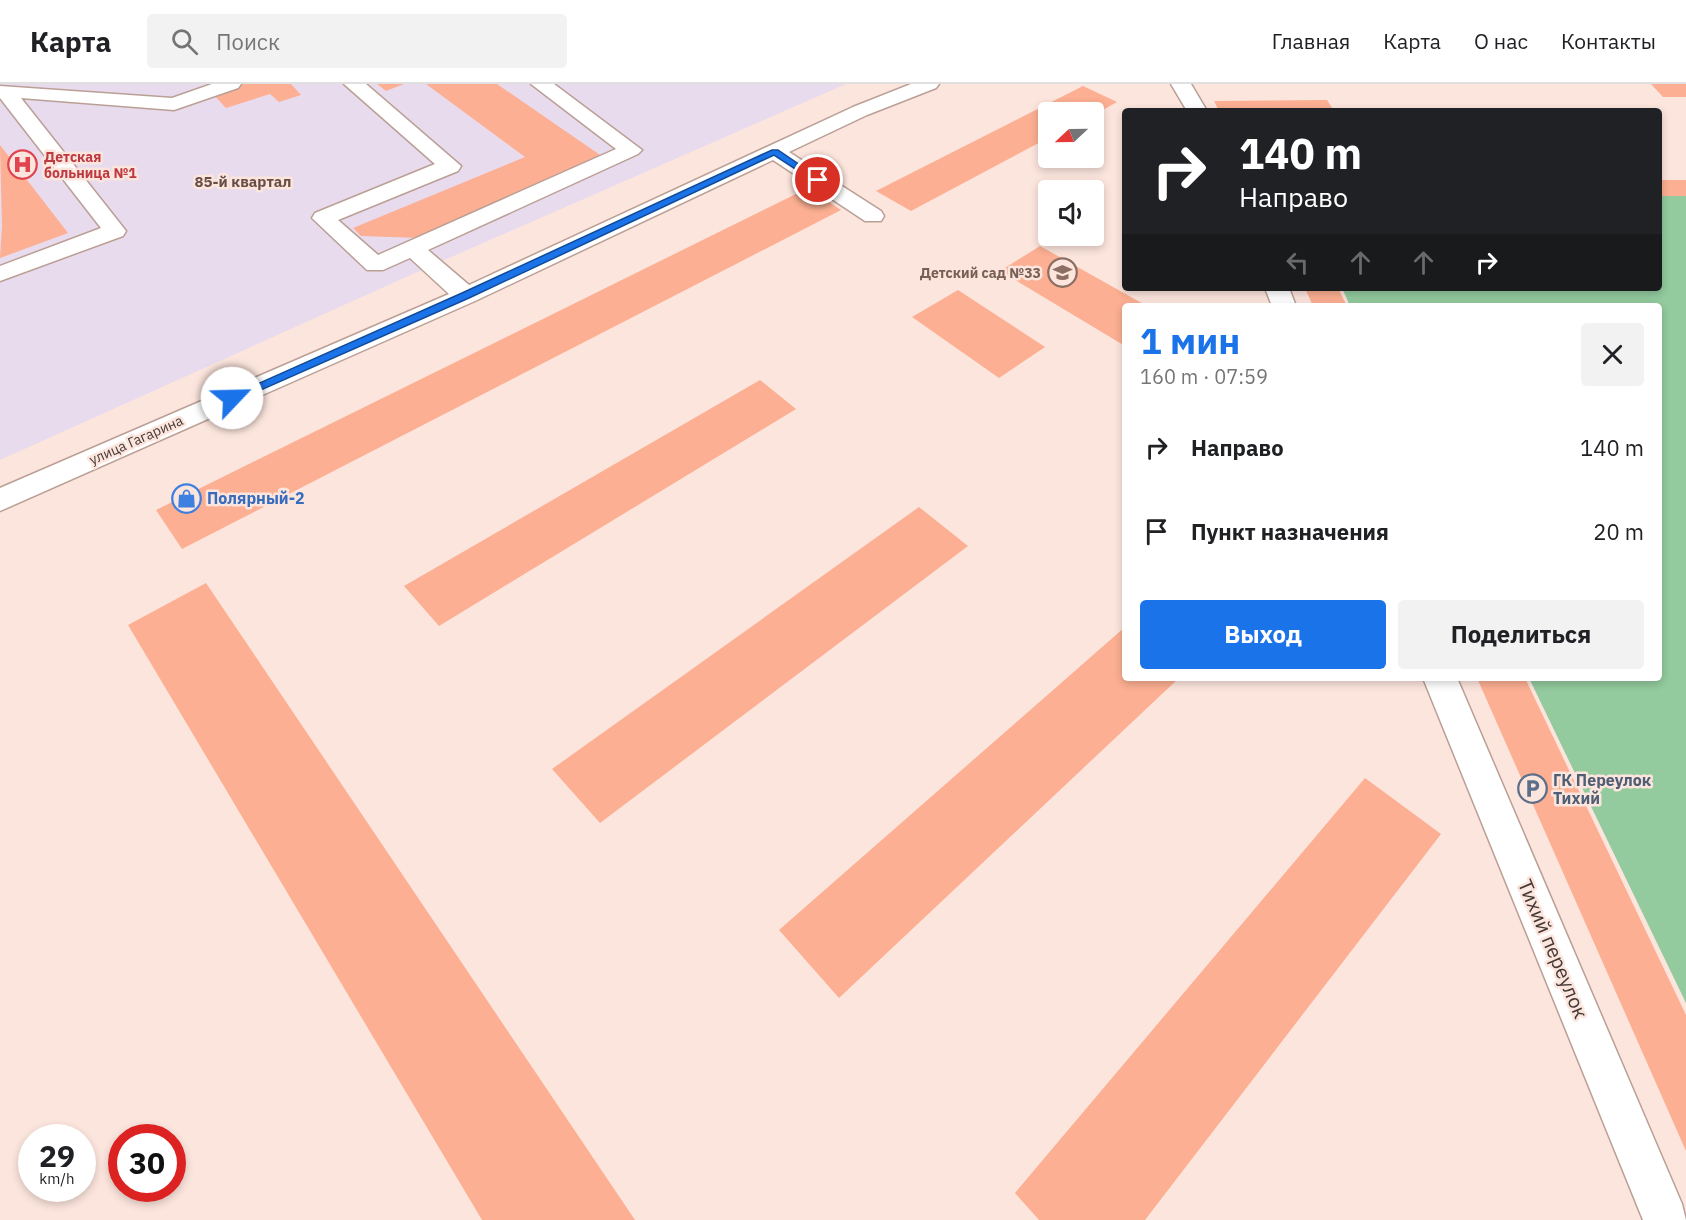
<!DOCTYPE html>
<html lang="ru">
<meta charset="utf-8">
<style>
body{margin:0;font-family:"IBM Plex Sans",sans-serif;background:#f2f2f2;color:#202124;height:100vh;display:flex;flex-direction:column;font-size:22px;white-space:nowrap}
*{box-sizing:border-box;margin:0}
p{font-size:20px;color:#757577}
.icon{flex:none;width:33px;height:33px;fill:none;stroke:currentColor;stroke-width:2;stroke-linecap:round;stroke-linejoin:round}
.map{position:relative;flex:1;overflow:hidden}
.sheet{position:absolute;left:1122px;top:219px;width:540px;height:378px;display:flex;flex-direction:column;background:#fff;border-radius:6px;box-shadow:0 3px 9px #0003}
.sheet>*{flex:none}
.guide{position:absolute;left:1122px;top:24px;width:540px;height:183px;border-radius:6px;box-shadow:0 3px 9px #0003;background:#202124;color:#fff;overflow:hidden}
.needle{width:39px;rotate:248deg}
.buttons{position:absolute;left:1038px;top:18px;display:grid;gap:12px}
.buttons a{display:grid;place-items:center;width:66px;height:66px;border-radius:6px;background:#fff;box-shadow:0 3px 9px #0003;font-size:30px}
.speed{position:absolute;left:18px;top:1040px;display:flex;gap:12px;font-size:30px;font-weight:700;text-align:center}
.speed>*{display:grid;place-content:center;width:78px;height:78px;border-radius:50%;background:#fff;box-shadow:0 3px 9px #0003;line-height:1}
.speed small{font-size:15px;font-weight:400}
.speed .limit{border:9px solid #d22;background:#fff;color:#111}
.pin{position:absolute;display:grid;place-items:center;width:51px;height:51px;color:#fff;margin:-26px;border:3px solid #fff;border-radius:50%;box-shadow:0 2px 6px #0007}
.me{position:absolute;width:66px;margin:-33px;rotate:66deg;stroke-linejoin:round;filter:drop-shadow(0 0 4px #0008)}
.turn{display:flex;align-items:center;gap:21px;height:126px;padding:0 18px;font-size:27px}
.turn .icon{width:78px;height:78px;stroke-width:2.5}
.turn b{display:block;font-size:42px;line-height:51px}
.lanes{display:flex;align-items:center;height:57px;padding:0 18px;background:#0003;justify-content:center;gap:30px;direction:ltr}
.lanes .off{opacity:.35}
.round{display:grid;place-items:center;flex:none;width:63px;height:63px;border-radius:6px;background:#f2f2f2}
.overview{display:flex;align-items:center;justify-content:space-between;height:102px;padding:0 18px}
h1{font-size:36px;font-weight:700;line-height:45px;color:#1a73e8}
.primary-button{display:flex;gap:12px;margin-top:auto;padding:12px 18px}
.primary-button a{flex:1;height:69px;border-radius:6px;background:#1a73e8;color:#fff;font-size:24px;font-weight:700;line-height:69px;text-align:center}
.primary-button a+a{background:#f2f2f2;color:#202124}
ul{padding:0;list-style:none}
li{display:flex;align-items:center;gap:18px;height:84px;padding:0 18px}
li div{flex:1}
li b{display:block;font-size:22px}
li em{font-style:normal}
header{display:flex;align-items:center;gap:36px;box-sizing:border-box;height:84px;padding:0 30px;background:#fff;border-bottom:2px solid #e0e0e0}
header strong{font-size:28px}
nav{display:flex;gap:33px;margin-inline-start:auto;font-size:21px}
.search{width:420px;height:54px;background:#f2f2f2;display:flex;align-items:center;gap:15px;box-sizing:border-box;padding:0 21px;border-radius:6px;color:#757577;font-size:22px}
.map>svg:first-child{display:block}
</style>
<header>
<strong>Карта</strong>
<div class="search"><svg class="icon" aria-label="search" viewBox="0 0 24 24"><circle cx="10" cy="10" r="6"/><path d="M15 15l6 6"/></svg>Поиск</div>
<nav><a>Главная</a><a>Карта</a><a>О нас</a><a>Контакты</a></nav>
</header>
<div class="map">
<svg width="1686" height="1136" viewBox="0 0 1686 1136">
<rect width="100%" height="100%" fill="#fce5dd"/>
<path fill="#e9dbee" d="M0,0H846L433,181L0,376Z"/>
<path fill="#93ca9e" d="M1659,111H1686V919L1529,594H1659V222H1350L1342,204H1659Z"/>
<path fill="#fcaf92" d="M240,0H291L301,11L279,18L270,10L226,24L212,9Z
M377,0H404L386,7Z
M426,0H497L603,73L419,154L361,152L353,144L525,73Z
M1651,0H1686V13H1663Z
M1083,2L1117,18L1094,31V28H1048V54L911,127L876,107Z
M1327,16L1334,27H1219L1214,17Z
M0,61L68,149L0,174L2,142Z
M1659,96H1686V112H1659Z
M808,104L841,126L182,465L156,426Z
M1040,162L1147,222H1125V262L1000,187Z
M1305,204H1338L1347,222H1313Z
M958,206L1045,263L999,294L912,233Z
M760,296L796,325L439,542L404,502Z
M919,423L968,462L600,739L552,685Z
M206,499L635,1136H482L128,541Z
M1125,543V594H1179L839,914L779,846Z
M1477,594H1525L1686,931V1067Z
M1365,694L1441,750L1145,1136H1039L1015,1109Z"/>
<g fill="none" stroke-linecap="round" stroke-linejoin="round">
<defs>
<path id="minor" d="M212,0H241L238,4L174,26L21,14L126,147L123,152L0,197V182L101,144L0,14V2L172,14Z
M344,0H366L461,82L458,87L338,136L378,171L616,65L531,0H554L642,66L638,70L428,166L469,201L853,23L911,0H939L936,4L867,31L789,68L881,127L884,132L881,137H865L773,76L475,217L0,427V404L449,210L410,174L383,186H367L312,134L315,129L435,80Z
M1171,0H1191L1207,27H1187Z
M1265,204H1289L1296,222H1272Z
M1423,594H1457L1682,1120L1686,1136H1643Z"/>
</defs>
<use href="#minor" stroke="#ba9f95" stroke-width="3"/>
<use href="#minor" fill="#fff" fill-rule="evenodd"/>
</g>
<path fill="#1a73e8" stroke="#114b97" stroke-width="1.5" d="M772,66H778L822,96L815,98L774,71L469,214L236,317H228L226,314L462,209Z"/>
<defs>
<symbol id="hospital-ring" viewBox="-11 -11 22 22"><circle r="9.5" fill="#fce5dd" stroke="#e0444e" stroke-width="1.5"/><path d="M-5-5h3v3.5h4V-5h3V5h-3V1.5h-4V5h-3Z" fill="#e0444e"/></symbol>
<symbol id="school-ring" viewBox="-11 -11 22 22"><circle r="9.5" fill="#fce5dd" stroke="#8d6e63" stroke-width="1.5"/><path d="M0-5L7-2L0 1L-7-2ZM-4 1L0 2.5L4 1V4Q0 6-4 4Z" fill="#8d6e63"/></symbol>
<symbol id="shop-ring" viewBox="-11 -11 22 22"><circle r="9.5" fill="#fce5dd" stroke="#3f7fe0" stroke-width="1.5"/><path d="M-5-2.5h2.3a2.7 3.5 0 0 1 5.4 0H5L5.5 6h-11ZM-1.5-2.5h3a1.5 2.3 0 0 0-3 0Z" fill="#3f7fe0"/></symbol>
<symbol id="parking-ring" viewBox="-11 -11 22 22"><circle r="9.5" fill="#fce5dd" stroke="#5c6f8a" stroke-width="1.5"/><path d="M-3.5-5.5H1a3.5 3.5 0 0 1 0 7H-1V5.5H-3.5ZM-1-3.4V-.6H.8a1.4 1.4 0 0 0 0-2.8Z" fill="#5c6f8a"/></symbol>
</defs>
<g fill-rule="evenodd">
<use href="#hospital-ring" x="6" y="64" width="33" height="33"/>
<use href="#school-ring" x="1046" y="172" width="33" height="33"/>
<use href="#shop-ring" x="170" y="398" width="33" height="33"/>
<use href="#parking-ring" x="1516" y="688" width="33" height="33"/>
</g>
<g text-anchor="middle" stroke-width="5" stroke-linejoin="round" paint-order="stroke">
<g font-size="14" font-weight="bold" fill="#be3a42" stroke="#fce5dd" text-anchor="start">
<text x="44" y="78">Детская<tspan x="44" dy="16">больница №1</tspan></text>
</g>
<g font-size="14" font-weight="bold" fill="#785e54" stroke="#fce5dd" text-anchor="end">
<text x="1041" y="194">Детский сад №33</text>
</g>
<g font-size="14" fill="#433733" stroke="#fce5dd">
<text transform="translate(136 356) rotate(-24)" y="5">улица Гагарина</text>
</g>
<g font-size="15" font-weight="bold" fill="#674f47" stroke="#fce5dd">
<text x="243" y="103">85-й квартал</text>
</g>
<g font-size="16" font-weight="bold" fill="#366cbe" stroke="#fce5dd" text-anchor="start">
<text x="207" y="420">Полярный-2</text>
</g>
<g font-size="16" font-weight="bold" fill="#4e5e75" stroke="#fce5dd" text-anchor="start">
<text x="1553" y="702">ГК Переулок<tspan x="1553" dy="18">Тихий</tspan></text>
</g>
<g font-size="20" fill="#433733" stroke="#fce5dd">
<text transform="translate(1553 865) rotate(67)" y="7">Тихий переулок</text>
</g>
</g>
</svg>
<div class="buttons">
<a><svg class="needle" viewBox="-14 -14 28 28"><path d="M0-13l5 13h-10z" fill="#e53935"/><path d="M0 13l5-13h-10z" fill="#757577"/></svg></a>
<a><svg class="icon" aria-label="sound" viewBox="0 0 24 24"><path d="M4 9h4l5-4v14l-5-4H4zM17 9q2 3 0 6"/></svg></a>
</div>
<div class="speed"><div>29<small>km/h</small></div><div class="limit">30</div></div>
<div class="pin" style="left:818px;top:96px;background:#d93025"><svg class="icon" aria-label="arrive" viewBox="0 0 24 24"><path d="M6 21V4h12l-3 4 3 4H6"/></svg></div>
<svg class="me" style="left:232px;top:314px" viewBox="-20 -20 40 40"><circle r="19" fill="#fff"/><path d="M0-13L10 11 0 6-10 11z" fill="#1a73e8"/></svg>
<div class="guide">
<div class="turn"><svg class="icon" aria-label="right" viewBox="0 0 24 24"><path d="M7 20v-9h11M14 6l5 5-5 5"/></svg><div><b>140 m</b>Направо</div></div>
<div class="lanes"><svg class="icon off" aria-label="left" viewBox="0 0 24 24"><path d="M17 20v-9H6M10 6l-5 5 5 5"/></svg><svg class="icon off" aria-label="ahead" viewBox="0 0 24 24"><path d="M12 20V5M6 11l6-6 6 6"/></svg><svg class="icon off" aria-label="ahead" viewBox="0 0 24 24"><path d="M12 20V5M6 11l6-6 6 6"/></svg><svg class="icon" aria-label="right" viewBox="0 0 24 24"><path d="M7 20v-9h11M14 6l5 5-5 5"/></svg></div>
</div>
<section class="sheet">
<div class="overview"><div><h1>1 мин</h1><p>160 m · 07:59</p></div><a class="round"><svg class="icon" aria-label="close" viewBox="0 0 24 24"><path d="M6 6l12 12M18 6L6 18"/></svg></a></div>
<ul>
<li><svg class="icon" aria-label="right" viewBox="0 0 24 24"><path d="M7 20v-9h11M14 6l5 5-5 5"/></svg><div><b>Направо</b></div><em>140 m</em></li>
<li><svg class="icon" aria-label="arrive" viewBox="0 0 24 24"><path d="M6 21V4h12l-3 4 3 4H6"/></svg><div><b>Пункт назначения</b></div><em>20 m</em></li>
</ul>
<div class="primary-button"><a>Выход</a><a>Поделиться</a></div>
</section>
</div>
